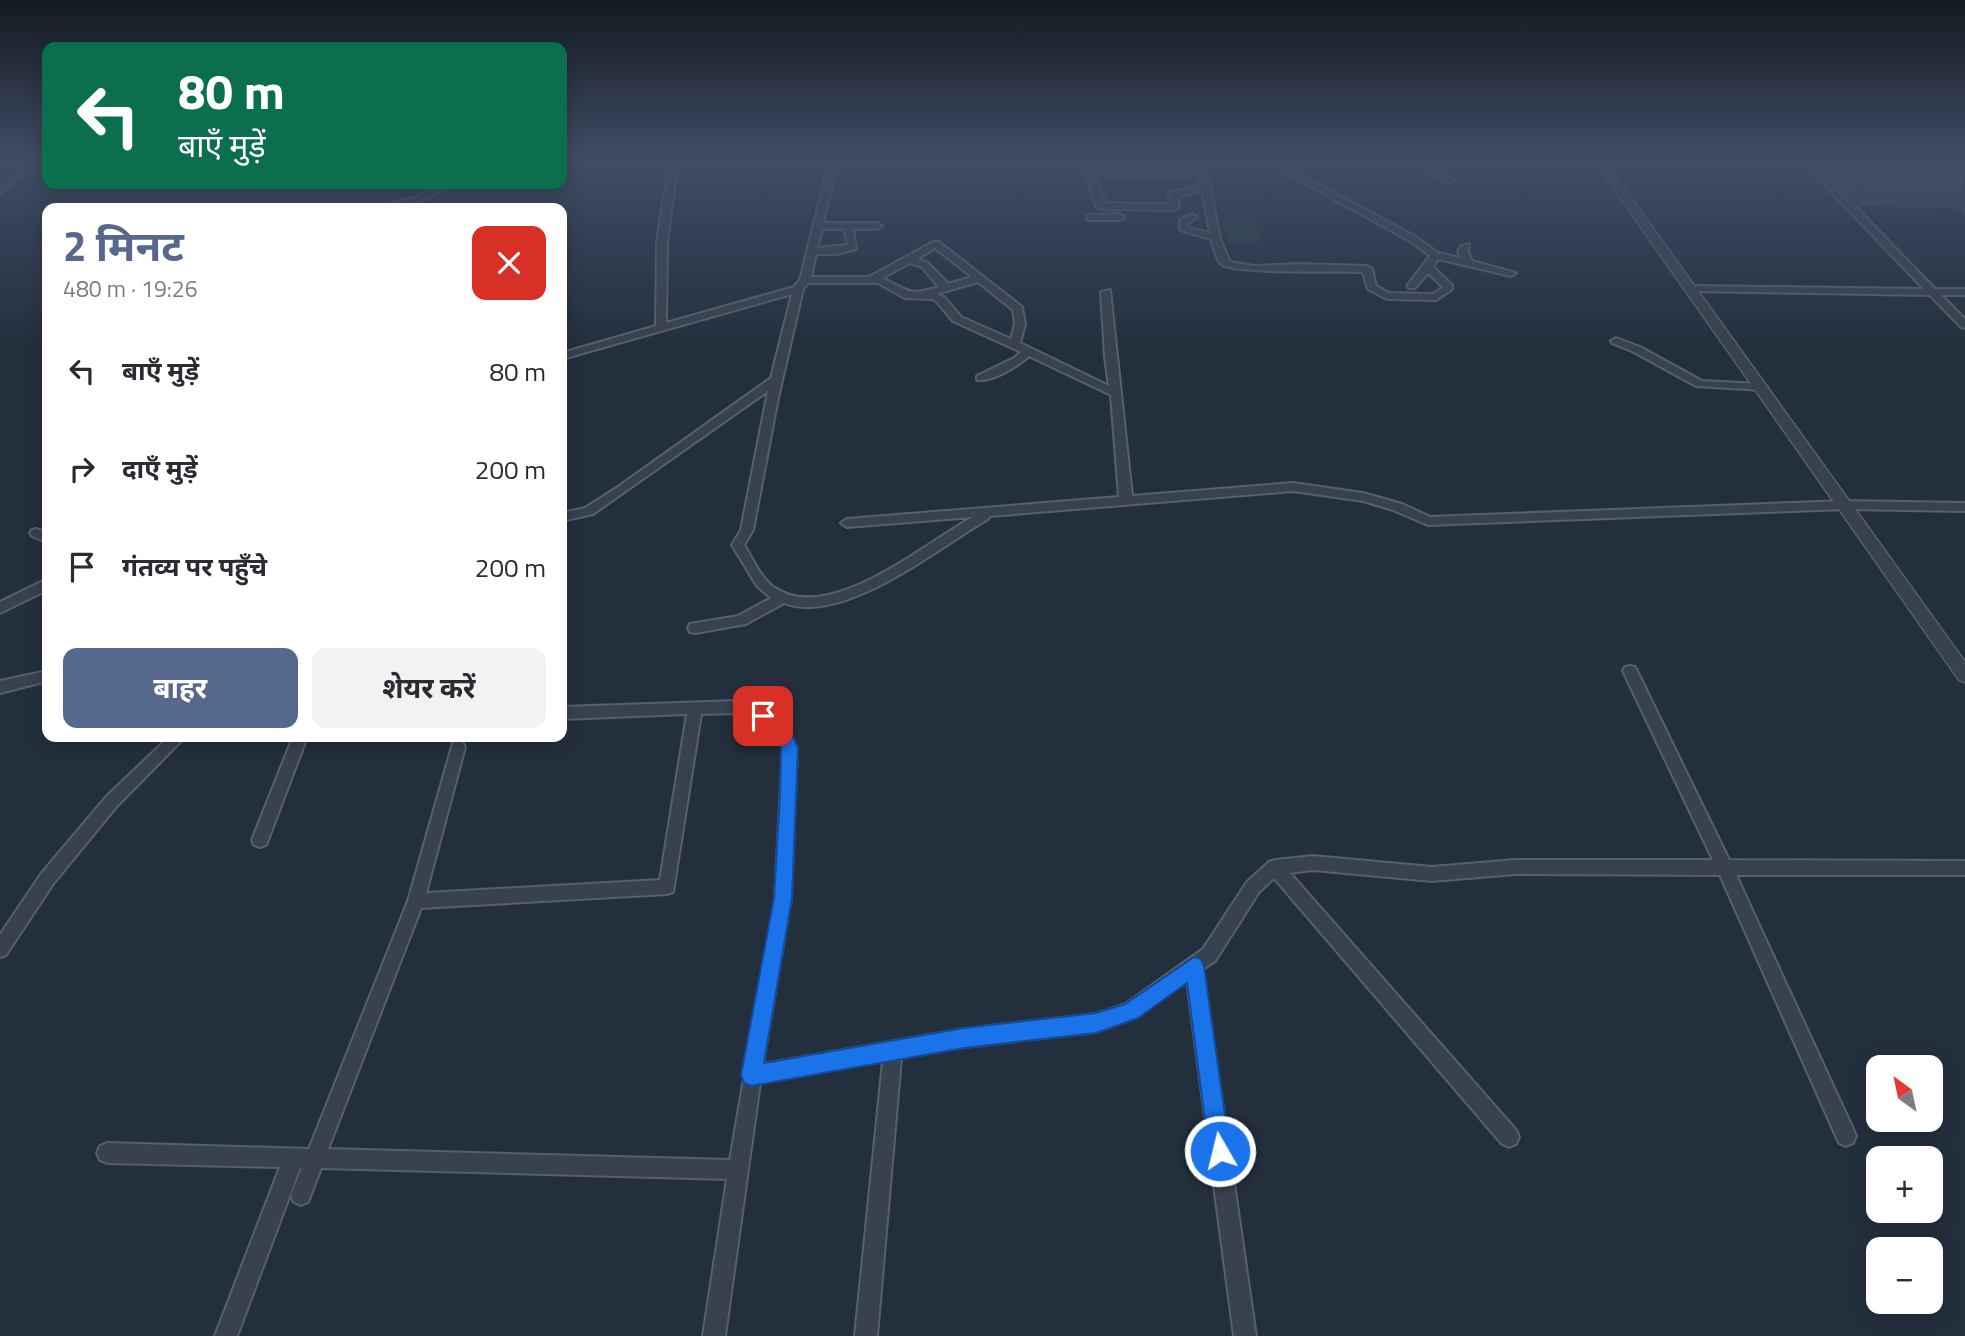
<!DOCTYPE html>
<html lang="hi">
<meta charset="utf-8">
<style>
body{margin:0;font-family:"Titillium Web","Noto Sans Devanagari",sans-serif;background:#f2f2f3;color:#2b2b33;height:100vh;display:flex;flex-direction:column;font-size:26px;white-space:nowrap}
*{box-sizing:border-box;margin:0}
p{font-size:23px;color:#7c7c81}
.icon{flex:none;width:38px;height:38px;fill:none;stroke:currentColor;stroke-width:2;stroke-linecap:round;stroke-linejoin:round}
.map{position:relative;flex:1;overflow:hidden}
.drawer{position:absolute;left:42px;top:203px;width:525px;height:539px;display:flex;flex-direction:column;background:#fff;border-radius:14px;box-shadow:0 4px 18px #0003}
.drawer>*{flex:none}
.banner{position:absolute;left:42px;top:42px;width:525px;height:147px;border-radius:14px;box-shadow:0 4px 18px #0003;background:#0b6e4f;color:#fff;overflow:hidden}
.needle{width:46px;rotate:327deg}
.fabs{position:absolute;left:1866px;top:1055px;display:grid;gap:14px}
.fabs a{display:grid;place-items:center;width:77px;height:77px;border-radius:14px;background:#fff;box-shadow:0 4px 18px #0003;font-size:35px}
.pin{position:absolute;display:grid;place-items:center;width:60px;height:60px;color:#fff;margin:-30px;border-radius:14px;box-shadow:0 4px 10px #0006}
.me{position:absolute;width:77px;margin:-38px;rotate:352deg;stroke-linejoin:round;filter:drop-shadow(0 0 5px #0008)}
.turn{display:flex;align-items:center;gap:24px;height:147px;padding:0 21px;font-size:32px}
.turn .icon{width:91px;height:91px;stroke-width:2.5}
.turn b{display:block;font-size:49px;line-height:60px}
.round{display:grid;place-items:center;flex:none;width:74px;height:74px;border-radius:14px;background:#f2f2f3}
.head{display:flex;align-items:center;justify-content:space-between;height:119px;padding:0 21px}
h1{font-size:42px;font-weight:700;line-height:52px;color:#56698c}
.primary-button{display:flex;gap:14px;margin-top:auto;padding:14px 21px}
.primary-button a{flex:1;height:80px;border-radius:14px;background:#56698c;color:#fff;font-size:28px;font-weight:700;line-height:80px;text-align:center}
.primary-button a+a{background:#f2f2f3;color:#2b2b33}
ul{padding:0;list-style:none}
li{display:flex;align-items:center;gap:21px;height:98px;padding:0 21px}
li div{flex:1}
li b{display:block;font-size:26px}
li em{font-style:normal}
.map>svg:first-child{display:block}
</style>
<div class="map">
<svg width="1965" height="1336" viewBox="0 0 1965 1336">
<rect width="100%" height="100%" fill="#242f3e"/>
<path fill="#263c3f" d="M1254,218L1262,241L1229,242L1221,219Z"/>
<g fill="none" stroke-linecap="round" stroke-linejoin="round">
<defs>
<path id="minor" d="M1,159H11L0,167Z
M33,159H42L0,193V186Z
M670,159H678L667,242L666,323L794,287L800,280L830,159H838L823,223H877L882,226L877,229H853L856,249L837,254H816L811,277H869L933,242H939L1022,307L1025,324L1020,343L1109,386L1105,357L1101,292L1110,290L1132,496L1293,483L1363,493L1402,504L1430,517L1845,501L1965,503V511L1845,509L1428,525L1393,510L1363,501L1293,491L990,516L988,519C938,548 843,626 784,603L746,624L695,633L690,632L688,628L690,624L738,616L771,598L757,586L732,545L741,530L768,391L593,514L562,521V513L585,508L618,487L771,378L792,294L562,359V353L656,326L657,242ZM822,229H844L848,245L817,248ZM935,248L972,277L948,284L928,263L917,259ZM910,263L922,267L939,287C908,296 911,292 882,278ZM978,282L1013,310L1015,324L1011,339L961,317L944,297L936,294ZM808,283H878L905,298L932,299L936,301L953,321L1021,352L1014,358L977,376V380C993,382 1018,366 1029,356L1111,395L1119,497L847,519L841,523L847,527L973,517C925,543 830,625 775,588C761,579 753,559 744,545L753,530L778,398L803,289Z
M1197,159H1205C1203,166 1207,181 1212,185L1210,187L1220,239L1230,262L1254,266L1299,264L1367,266L1372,269L1376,286L1389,293L1434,294L1443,287L1428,273L1415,288H1409L1407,286L1430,256L1410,241L1261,159H1271L1416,237L1438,253L1461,258L1458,252L1461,246L1469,244L1468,252L1472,261L1516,273L1511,276L1438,259L1433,267L1452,285V289L1436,300L1387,299L1368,289L1363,272C1342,271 1230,274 1221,264C1216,258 1213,246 1211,239L1180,230V220L1192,214L1197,217L1188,223L1189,228L1210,233L1202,190L1177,197L1179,207L1174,210L1101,209L1096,206L1085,173L1089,170H1103L1197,169L1195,164ZM1094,175H1198L1201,184L1169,194V204L1105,203Z
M1206,159H1235C1229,163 1212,163 1206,159Z
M1404,159H1415L1454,180L1447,182Z
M1800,159H1809L1935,289H1965V295H1941L1965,319V328L1961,327L1930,295L1689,291V287L1693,286L1924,289Z
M440,184H450C429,202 401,209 373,208L418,197Z
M1090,215L1120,214L1125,217L1120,220H1087V216Z
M1616,338L1640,347L1702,381L1762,384L1767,387L1762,390L1696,386L1632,351L1612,343L1611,341Z
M36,529L47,533V542L32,536L30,533L32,530Z
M47,579V590L0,613V602Z
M1630,666L1635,667L1637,671L1729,860L1965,861V875H1736L1853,1129L1856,1136L1853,1143L1846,1146L1839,1143L1720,875L1515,874L1432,881L1313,870L1290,873L1516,1130L1519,1137L1516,1144L1509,1147L1502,1144L1274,878L1259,892L1215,961L1203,969L1256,1336H1234L1187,981L1137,1017L1096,1032L964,1047L901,1058L877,1336H855L883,1061L760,1083L725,1336H703L727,1179L321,1168L308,1202L301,1205L294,1202L291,1195L302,1168H300L237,1336H215L280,1167L107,1163L100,1160L97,1153L100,1146L107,1143L309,1149L408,901L453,743L458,741L463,743L465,747L426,893L660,880L687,714L562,719V707L736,701L774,716L785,727L797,748L791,898L763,1064L964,1029L1096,1014L1126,1004L1203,949L1247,882L1269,862L1275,860L1313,856L1432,867L1515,860H1713L1623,671L1625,667ZM736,713C757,720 772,727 783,748L775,898L730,1160L328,1149L421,908L667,894L673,892L701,714Z
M47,671V681L0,693V681Z
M169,737H185L116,807L53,884L6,955L0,957V935L41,874L106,797Z
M293,737H307L268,840L266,845L260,847L254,845L252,840Z"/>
<path id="tertiary" d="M1593,159H1603L1965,662V682L1959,680Z"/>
</defs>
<use href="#minor" stroke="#565f6c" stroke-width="4"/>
<use href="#tertiary" stroke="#565f6c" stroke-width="3"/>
<use href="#minor" fill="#38414e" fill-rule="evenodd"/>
<use href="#tertiary" fill="#38414e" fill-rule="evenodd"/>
</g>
<path fill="#3b4654" d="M1812,159H1965V216L1957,209L1859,206Z"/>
<path fill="#455162" stroke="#303945" stroke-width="2" d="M1835,159H1965V195L1868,192Z"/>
<linearGradient id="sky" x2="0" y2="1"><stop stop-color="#141a22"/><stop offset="0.46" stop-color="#3f4d63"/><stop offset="1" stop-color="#3f4d63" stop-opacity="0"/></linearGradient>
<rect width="1965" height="346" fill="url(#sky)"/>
<path fill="#1a73e8" stroke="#114b97" stroke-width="2" d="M763,710L787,723L798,748L792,898L764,1063L964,1028L1096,1013L1125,1004L1194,957L1201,959L1204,966L1230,1151L1227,1159L1220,1162L1212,1159L1209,1151L1187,983L1138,1018L1096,1033L964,1048L751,1086L744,1083L741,1075L774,898L780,794L781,748L774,732L755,716Z"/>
</svg>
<div class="fabs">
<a><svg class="needle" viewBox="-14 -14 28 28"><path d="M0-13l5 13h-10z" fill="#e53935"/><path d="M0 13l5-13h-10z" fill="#7c7c81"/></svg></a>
<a>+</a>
<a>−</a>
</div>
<div class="pin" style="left:763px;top:716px;background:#d93025"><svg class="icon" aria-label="arrive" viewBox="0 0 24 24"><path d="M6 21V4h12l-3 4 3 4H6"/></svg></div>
<svg class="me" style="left:1220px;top:1151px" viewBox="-20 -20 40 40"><circle r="17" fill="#1a73e8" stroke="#fff" stroke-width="3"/><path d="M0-11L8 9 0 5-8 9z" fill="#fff"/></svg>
<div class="banner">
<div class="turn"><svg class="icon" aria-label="left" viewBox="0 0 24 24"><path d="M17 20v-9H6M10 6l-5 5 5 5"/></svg><div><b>80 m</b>बाएँ मुड़ें</div></div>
</div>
<section class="drawer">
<div class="head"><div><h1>2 मिनट</h1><p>480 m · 19:26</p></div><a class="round" style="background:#d93025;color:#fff"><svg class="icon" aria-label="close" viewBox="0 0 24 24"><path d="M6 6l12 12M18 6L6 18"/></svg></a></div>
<ul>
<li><svg class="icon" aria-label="left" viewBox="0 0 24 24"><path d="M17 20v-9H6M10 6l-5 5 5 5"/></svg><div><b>बाएँ मुड़ें</b></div><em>80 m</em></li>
<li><svg class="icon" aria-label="right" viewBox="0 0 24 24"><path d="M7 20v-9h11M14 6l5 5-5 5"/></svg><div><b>दाएँ मुड़ें</b></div><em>200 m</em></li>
<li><svg class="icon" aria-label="arrive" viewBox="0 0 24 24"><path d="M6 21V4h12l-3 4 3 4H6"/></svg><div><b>गंतव्य पर पहुँचे</b></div><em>200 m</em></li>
</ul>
<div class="primary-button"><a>बाहर</a><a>शेयर करें</a></div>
</section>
</div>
